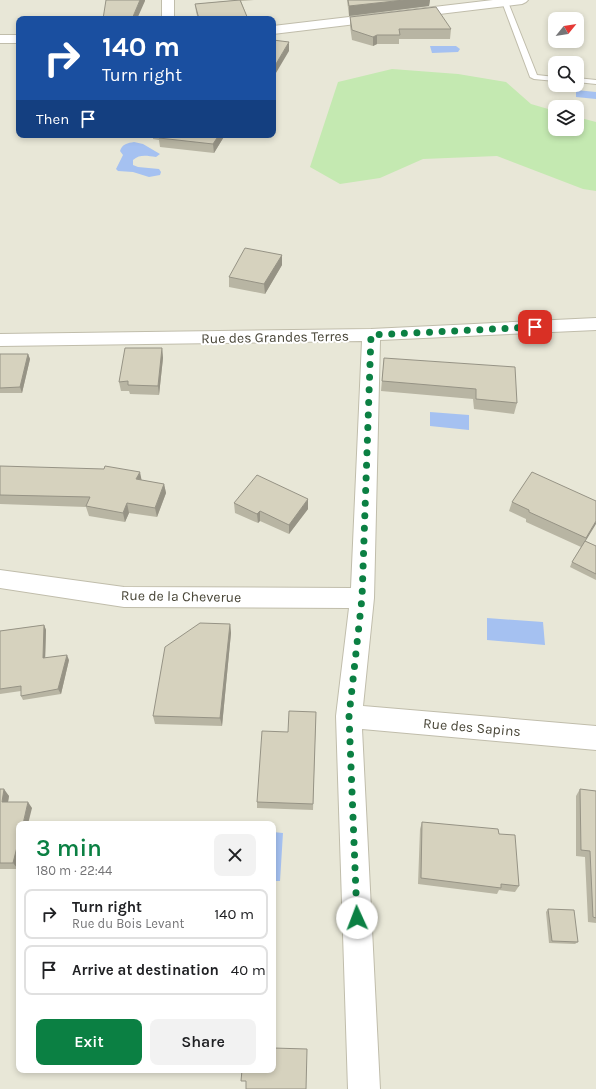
<!DOCTYPE html>
<meta charset="utf-8">
<style>
body{margin:0;font-family:Karla,sans-serif;background:#f2f2f2;color:#202124;height:100vh;display:flex;flex-direction:column;font-size:15px;white-space:nowrap}
*{box-sizing:border-box;margin:0}
p{font-size:13px;color:#757577}
.icon{flex:none;width:22px;height:22px;fill:none;stroke:currentColor;stroke-width:2;stroke-linecap:round;stroke-linejoin:round}
.map{position:relative;flex:1;overflow:hidden}
.sheet{position:absolute;left:16px;top:821px;width:260px;height:252px;display:flex;flex-direction:column;background:#fff;border-radius:8px;box-shadow:0 2px 6px #0003}
.sheet>*{flex:none}
.guide{position:absolute;left:16px;top:16px;width:260px;height:122px;border-radius:8px;box-shadow:0 2px 6px #0003;background:#1a4fa0;color:#fff;overflow:hidden}
.needle{width:26px;rotate:60deg}
.controls{position:absolute;left:548px;top:12px;display:grid;gap:8px}
.controls a{display:grid;place-items:center;width:36px;height:36px;border-radius:8px;background:#fff;box-shadow:0 2px 6px #0003;font-size:20px}
.pin{position:absolute;display:grid;place-items:center;width:34px;height:34px;color:#fff;margin:-17px;border-radius:8px;box-shadow:0 2px 6px #0006}
.me{position:absolute;width:44px;margin:-22px;rotate:358deg;stroke-linejoin:round;filter:drop-shadow(0 0 3px #0008)}
.turn{display:flex;align-items:center;gap:14px;height:84px;padding:0 20px;font-size:18px}
.turn .icon{width:52px;height:52px;stroke-width:2.5}
.turn b{display:block;font-size:28px;line-height:34px}
.then{display:flex;align-items:center;height:38px;padding:0 20px;background:#0003;gap:8px;font-size:15px}
.round{display:grid;place-items:center;flex:none;width:42px;height:42px;border-radius:8px;background:#f2f2f2}
.headline{display:flex;align-items:center;justify-content:space-between;height:68px;padding:0 20px}
h1{font-size:24px;font-weight:600;line-height:30px;color:#0b8043}
.action{display:flex;gap:8px;margin-top:auto;padding:8px 20px}
.action a{flex:1;height:46px;border-radius:8px;background:#0b8043;color:#fff;font-size:16px;font-weight:600;line-height:46px;text-align:center}
.action a+a{background:#f2f2f2;color:#202124}
ul{padding:0;list-style:none}
li{display:flex;align-items:center;gap:12px;height:50px;margin:0 8px 6px;padding:0 12px;border:2px solid #e0e0e0;border-radius:8px}
li div{flex:1}
li b{display:block;font-size:15px}
li em{font-style:normal}
.map>svg:first-child{display:block}
</style>
<div class="map">
<svg width="596" height="1089" viewBox="0 0 596 1089">
<rect width="100%" height="100%" fill="#f4f3e9"/>
<path fill="#e8e7d7" fill-rule="evenodd" d="M0,0H596V1089H0ZM19,19H273V135H19ZM555,19H577V41H555ZM555,63H577V85H555ZM555,107H577V129H555ZM19,824H273V1070H19Z"/>
<path fill="#c4e9b1" d="M392,69L458,74L506,82L531,104L555,111V129H577V117L596,122V191L583,189L497,156L423,159L380,178L340,184L310,167L338,82Z"/>
<path fill="#a5c1f1" d="M430,46H456L460,49L458,52L432,53Z
M576,90L596,92V99L576,97Z
M134,142L143,144L160,154L156,157C147,156 140,154 133,160V165L138,167L159,169L161,172L160,175L149,177L133,172L118,171L116,169L123,155L120,151C122,144 128,143 134,142Z
M430,412L469,415V430L430,426Z
M487,618L543,622L545,645L487,640Z
M273,832L283,833L280,881H273Z"/>
<g fill="none" stroke-linecap="round" stroke-linejoin="round">
<defs>
<path id="lane" d="M503,1L508,2L537,75L555,77V81L534,79L530,77L502,2Z
M577,78L596,80V84L577,82Z"/>
<path id="street" d="M162,0H174V19H162Z
M493,0H528L526,2L522,4L273,34V26Z
M0,35H19V43H0Z
M596,318V330L380,340L374,598L363,706L596,726V750L362,729L380,1089H348L336,716L349,608L124,607L0,588V570L124,587L351,588L362,341L0,346V334L371,329Z"/>
</defs>
<use href="#lane" stroke="#c0bdab" stroke-width="2"/>
<use href="#street" stroke="#c0bdab" stroke-width="2"/>
<use href="#lane" fill="#fff" fill-rule="evenodd"/>
<use href="#street" fill="#fff" fill-rule="evenodd"/>
</g>
<path fill="#b8b5a3" d="M238,0H254L241,1L248,19H198L196,12L195,4Z
M347,0H430L429,6L349,16Z
M350,17L451,29L450,39H399V44H377L373,46L352,40L350,26Z
M153,135H225L214,153L160,147L159,140L153,139Z
M282,255V265L265,294L229,287V277Z
M162,348L163,358L159,395L130,394L129,391H121L119,382Z
M0,354H28L30,359L22,393H0Z
M384,358L517,403L514,414L474,409L473,399L381,391Z
M0,466L141,480L164,484L166,493L157,517L129,513L125,522L89,516L86,507L0,504Z
M596,501L585,541L596,546V580L570,567L572,562L581,547L526,522V519L509,511L512,502Z
M234,503L308,509L289,534L260,521L258,523L235,513Z
M230,624L231,633L222,726L155,724L153,716Z
M44,625L46,630L45,658L69,660L61,694L23,700L21,696V691L0,694V631Z
M316,712L313,810L257,808V802L288,732Z
M0,789L9,796L8,802L32,808L19,824V863L18,869H0Z
M580,789L596,791V923L588,922L585,857L576,856V796Z
M422,822L499,834L519,886L515,892L499,890L497,894L418,884L420,829Z
M548,909L578,942L575,944L549,943L546,912Z"/>
<path fill="#969385" d="M140,0H145V1L137,19H132Z
M404,0H430L429,6L349,16V6Z
M377,35V44L373,46V37Z
M289,42V51L273,78V69Z
M219,135H225L214,153L213,144Z
M282,255V265L265,294L264,284Z
M162,348L163,358L159,395L158,386Z
M28,354L30,359L22,393L20,387Z
M140,472L142,482L136,479Z
M164,484L166,493L157,517L155,508Z
M308,499V509L289,534V525Z
M127,503L129,513L125,522L123,513Z
M260,511V521L258,523L257,514Z
M596,521V524L582,547L586,538Z
M230,624L231,633L222,726L220,718Z
M44,625L46,630L45,663L43,658Z
M67,655L69,660L61,694L58,689Z
M4,789L9,796L7,808L2,802Z
M28,802L32,808L28,824H23Z
M19,839V863L18,869L13,863Z"/>
<path fill="#d6d2be" stroke="#969385" d="M106,0H140L132,19H103Z
M240,0L248,19H199L195,4Z
M348,0H404L349,6Z
M436,7L451,29H399L400,35H377L373,37L352,30L350,17Z
M273,40L289,42L273,69Z
M161,135H219L213,144L159,138Z
M245,248L282,255L264,284L229,277Z
M125,348H162L158,386L128,385V381L119,382Z
M0,354H28L20,387L0,388Z
M384,358L515,367L517,403L476,399V389L382,381Z
M0,466L104,469L105,466L140,472L136,479L164,484L155,508L127,503L123,513L86,506L90,497L0,495Z
M532,472L596,501V521L586,538L529,512V510L512,502Z
M257,475L308,499L289,525L260,511L257,514L234,503Z
M585,541L596,546V574L572,562Z
M200,623L230,624L220,718L153,716L165,647Z
M44,625L43,658L67,655L58,689L21,696V686L0,689V631Z
M289,711L316,712L313,804L257,802L262,731L288,732Z
M0,789H4L2,802H28L23,824H19V839L13,863H0Z
M580,789L596,791V918L593,917L590,851L581,850Z
M422,822L498,829L499,834L515,835L519,886L501,884V888L421,878Z
M548,909L574,910L578,942L552,941Z
M273,1048L307,1049L306,1089H246V1081H241L242,1070H273Z"/>
<g fill="none" stroke-linecap="round" stroke-linejoin="round">
<path stroke="#0b8043" stroke-width="7" stroke-dasharray="0 12.6" d="M357,918L349,716L362,598L371,335L535,327"/>
</g>
<g text-anchor="middle" stroke-width="4" stroke-linejoin="round" paint-order="stroke">
<g font-size="14" fill="#484537" stroke="#fff">
<text transform="translate(275 337) rotate(-1)" y="5">Rue des Grandes Terres</text>
<text transform="translate(181 596) rotate(1)" y="5">Rue de la Cheverue</text>
<text transform="translate(472 727) rotate(5)" y="5">Rue des Sapins</text>
</g>
</g>
</svg>
<div class="controls">
<a><svg class="needle" viewBox="-14 -14 28 28"><path d="M0-13l5 13h-10z" fill="#e53935"/><path d="M0 13l5-13h-10z" fill="#757577"/></svg></a>
<a><svg class="icon" aria-label="search" viewBox="0 0 24 24"><circle cx="10" cy="10" r="6"/><path d="M15 15l6 6"/></svg></a>
<a><svg class="icon" aria-label="layers" viewBox="0 0 24 24"><path d="M12 4l9 5-9 5-9-5zM3 14l9 5 9-5"/></svg></a>
</div>
<div class="pin" style="left:535px;top:327px;background:#d93025"><svg class="icon" aria-label="arrive" viewBox="0 0 24 24"><path d="M6 21V4h12l-3 4 3 4H6"/></svg></div>
<svg class="me" style="left:357px;top:918px" viewBox="-20 -20 40 40"><circle r="19" fill="#fff"/><path d="M0-13L10 11 0 6-10 11z" fill="#0b8043"/></svg>
<div class="guide">
<div class="turn"><svg class="icon" aria-label="right" viewBox="0 0 24 24"><path d="M7 20v-9h11M14 6l5 5-5 5"/></svg><div><b>140 m</b>Turn right</div></div>
<div class="then">Then<svg class="icon" aria-label="arrive" viewBox="0 0 24 24"><path d="M6 21V4h12l-3 4 3 4H6"/></svg></div>
</div>
<section class="sheet">
<div class="headline"><div><h1>3 min</h1><p>180 m · 22:44</p></div><a class="round"><svg class="icon" aria-label="close" viewBox="0 0 24 24"><path d="M6 6l12 12M18 6L6 18"/></svg></a></div>
<ul>
<li><svg class="icon" aria-label="right" viewBox="0 0 24 24"><path d="M7 20v-9h11M14 6l5 5-5 5"/></svg><div><b>Turn right</b><p>Rue du Bois Levant</p></div><em>140 m</em></li>
<li><svg class="icon" aria-label="arrive" viewBox="0 0 24 24"><path d="M6 21V4h12l-3 4 3 4H6"/></svg><div><b>Arrive at destination</b></div><em>40 m</em></li>
</ul>
<div class="action"><a>Exit</a><a>Share</a></div>
</section>
</div>
